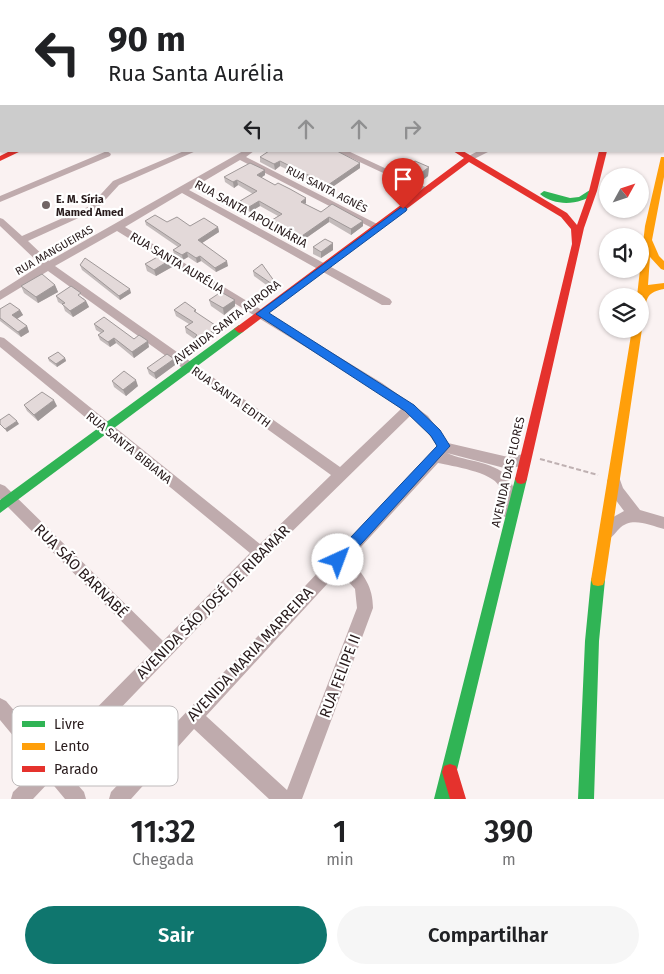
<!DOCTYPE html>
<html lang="pt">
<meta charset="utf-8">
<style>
body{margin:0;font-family:"Fira Sans",sans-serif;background:#f6f6f6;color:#202124;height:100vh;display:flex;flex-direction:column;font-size:19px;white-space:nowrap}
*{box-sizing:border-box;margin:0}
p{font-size:16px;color:#757577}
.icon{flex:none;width:28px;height:28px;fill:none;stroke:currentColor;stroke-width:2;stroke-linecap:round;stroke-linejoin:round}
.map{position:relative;height:799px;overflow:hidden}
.drawer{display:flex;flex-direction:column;background:#fff;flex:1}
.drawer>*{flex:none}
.hud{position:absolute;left:0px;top:0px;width:665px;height:152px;box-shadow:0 1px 4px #0004;background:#fff;color:#202124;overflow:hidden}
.needle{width:32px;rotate:50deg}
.controls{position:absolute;left:599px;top:168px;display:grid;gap:10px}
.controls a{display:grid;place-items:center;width:50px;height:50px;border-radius:50%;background:#fff;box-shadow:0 1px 4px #0004;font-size:25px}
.pin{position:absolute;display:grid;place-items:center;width:42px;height:42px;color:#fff;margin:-51px -21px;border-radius:50% 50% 50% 0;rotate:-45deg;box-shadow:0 0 5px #0007}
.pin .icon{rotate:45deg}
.me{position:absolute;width:55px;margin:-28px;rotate:43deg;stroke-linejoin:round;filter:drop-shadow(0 0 4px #0008)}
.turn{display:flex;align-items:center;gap:18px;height:105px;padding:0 25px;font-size:22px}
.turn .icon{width:65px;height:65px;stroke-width:2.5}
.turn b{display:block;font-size:35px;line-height:42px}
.lanes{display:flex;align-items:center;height:48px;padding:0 25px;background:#0003;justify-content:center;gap:25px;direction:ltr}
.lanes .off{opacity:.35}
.eta{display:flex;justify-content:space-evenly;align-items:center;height:85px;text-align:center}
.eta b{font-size:30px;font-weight:600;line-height:35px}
.action{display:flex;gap:10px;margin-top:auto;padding:10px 25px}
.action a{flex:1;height:58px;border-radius:30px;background:#0f766e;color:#fff;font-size:20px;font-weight:600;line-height:58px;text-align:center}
.action a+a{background:#f6f6f6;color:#202124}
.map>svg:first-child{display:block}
</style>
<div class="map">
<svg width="664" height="799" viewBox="0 0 664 799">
<rect width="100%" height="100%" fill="#faf2f2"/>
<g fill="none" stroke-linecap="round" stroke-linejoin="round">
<path stroke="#82cbe3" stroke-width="2" d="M577,0L579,1"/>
<path stroke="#bfb1b2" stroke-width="2" stroke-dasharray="5 2.5" stroke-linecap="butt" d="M540,459L598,475"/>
<path fill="#bfabad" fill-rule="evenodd" d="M83,0H92V1H84Z
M0,20H1V24H0Z
M0,37H1V41H0Z
M0,98H1V102H0Z
M1,120V126L0,127V121Z
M107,151L111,154L110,156L0,202V196Z
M184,151H196L119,185L96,210L28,241L49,261L243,151H254L246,157L383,227L378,230L374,229L240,160L189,190L390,299L392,302L390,305H382L182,193L125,227L382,383L428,416L448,443L508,457L524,454L529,456L531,460L529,464L508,469L447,453C470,464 513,460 515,497C515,504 516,510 513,516L508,518L503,516C499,507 504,495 499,486C492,472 452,466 438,463L349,560C364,574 373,587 373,608L302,799H269L194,729L131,799H109L111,792L437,446L427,432L410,416L265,558L63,768L84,792L86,799H65L50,781L33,799H11L13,792L39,767L0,720V698L6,701L51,754L152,652L0,499V484L5,486L163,641L250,553L0,347V337L4,338L260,544L331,475L48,271L0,300V291L41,265L0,226V218L3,219L22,236L90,206L113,181ZM117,231L374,389L401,409L340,467L55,266ZM339,571L355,589L357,608L287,790L206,716Z
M336,151H348L432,190L430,192H424Z
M478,151H490L472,160L469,161L465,158Z
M614,475L619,477L623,488L640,510L664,517V529C649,525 631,516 619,529C614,534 613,537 607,540L602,538L600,533L608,520L624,511L612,495L607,481L609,477Z"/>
<path fill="#30b455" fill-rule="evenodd" d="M221,0H228L229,1H222Z
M593,188L596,189V193C580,205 556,207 540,194L544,191L570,198L579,197Z
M239,325L243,326L244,329L243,332L0,513V500Z
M521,474L525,475L527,479L450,799H434L515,479L517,475Z
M598,574L603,575L605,580L599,641L594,799H578L585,641L591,580L593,575Z"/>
<path fill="#ff9f0a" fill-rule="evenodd" d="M661,157H664V177L652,240L659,256L664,261V270L661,269L650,257L648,285L664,283V289C648,292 646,297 645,312L640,316V296H637L645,226Z
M640,326L642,329L605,580L603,585L598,586L593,585L591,580L632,329H640Z"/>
<path fill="#e5322d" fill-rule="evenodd" d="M10,151H21L0,161V156Z
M453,151H463L567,213L577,225L589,191L599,151H607L597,191L584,228L527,479L525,483L521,484L517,483L515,479L572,244L571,229L561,217L469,162L243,332L239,333L234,329L464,158Z
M450,764L456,766L466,799H450L442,772L444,766Z"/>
</g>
<path fill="#c3bbbb" d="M260,157L360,163V168L328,190L280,166L275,170L260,162Z
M407,166L429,167L428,176L420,182L406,176Z
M265,175L261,178L306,203L305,204L321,212L363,221V226L351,235L329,222L299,243L273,225L272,220L278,216L260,206L250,212L241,206L240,201L253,194L238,185L234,188L225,182L224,177Z
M391,180L412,182V188L405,193L390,186Z
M145,221L167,222L190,226L218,227L219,232L202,243L228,266L216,272L201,261L197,263L188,257L183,260L174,255L173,250L178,247L146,225Z
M313,247L333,250L321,258L313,254Z
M145,264L172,267L156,276L147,271Z
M80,265L131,293L120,300L82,270Z
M253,271L277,285L278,290L276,292L254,276Z
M55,285L58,292L38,303L24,293L21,286Z
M56,296L83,298L86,301L89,307L73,317L65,311L63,305L58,302Z
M209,300H235V306L224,315L211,306Z
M0,309L20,310L23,315L17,319L27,326L29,332L21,337L0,321Z
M174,310H196V313L219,333L201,346L196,343V340L186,333L185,327L189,324L176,316Z
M94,324L134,339L149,347L134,358L116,343L110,347L100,340L98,335L101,333L96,330Z
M48,358H65L66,361L57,367L49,361Z
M174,359L175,365L156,379L149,374L147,368Z
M112,381L138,386L126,396L114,387Z
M24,405L57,406L38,421L27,411Z"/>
<path fill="#9f9898" d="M280,161V166L275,170L274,164Z
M360,163V168L328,190V185Z
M429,167L428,176L420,182L421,173Z
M265,170V175L257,180V175Z
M237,180L238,185L234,188L233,182Z
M412,182V188L405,193L406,187Z
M306,198V203L301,207V202Z
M259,201L260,206L250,212L249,207Z
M329,217V222L299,243V238Z
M363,221V226L351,235V229Z
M218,227L219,232L199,245L198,240Z
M333,243V250L321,258V252Z
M187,252L188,257L183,260L182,255Z
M200,256L201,261L197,263L196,258Z
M170,260L172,267L156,276L154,270Z
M227,261L228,266L216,272L215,268Z
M55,285L58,292L38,303L36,297Z
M277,285L278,290L276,292L275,286Z
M130,289L131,293L120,300L119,296Z
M235,300V306L224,315L223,308Z
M86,301L89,307L73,317L70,311Z
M20,310L23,315L15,320L12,315Z
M27,326L29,332L21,337L18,332Z
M218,327L219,333L201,346L199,340Z
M114,338L116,343L110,347L108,342Z
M148,341L149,347L134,358L132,352Z
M65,358L66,361L57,367L56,364Z
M174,359L175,365L156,379L154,373Z
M136,380L138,386L126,396L123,390Z
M54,400L57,406L38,421L34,415Z
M17,421L19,424L7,432L5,429Z"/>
<path fill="#e3d9d9" stroke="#9f9898" d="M269,151H337L360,163L328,185L280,161L274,164L260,157Z
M415,161L429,167L421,173L407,166Z
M250,163L265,170L257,175L275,185L278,183L290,189L306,198L301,202L321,212L332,204L363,221L351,229L329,217L299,238L272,220L282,214L259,201L249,207L240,201L257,191L237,180L233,182L224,177Z
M398,175L412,182L406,187L391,180Z
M155,215L167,222L177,217L190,226L204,218L218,227L198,240L227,261L215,268L200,256L196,258L187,252L182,255L173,250L181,245L145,221Z
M325,239L333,243L321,252L313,247Z
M161,255L170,260L154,270L145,264Z
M85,258L130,289L119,296L80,265Z
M262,264L277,285L275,286L253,271Z
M42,274L55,285L36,297L21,286Z
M71,286L81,293L78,295L86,301L70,311L62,304L65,303L56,296Z
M221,292L235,300L223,308L209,300Z
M185,302L196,310L194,311L218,327L199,340L195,337L197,335L185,327L193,322L174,310Z
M10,303L20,310L12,315L27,326L18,332L0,318V309Z
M104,317L134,339L139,335L148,341L132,352L114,338L108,342L98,335L104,331L94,324Z
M58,352L65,358L56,364L48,358Z
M167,354L174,359L154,373L147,368Z
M124,371L136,380L123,390L112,381Z
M42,392L54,400L34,415L24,405Z
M9,414L17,421L5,429L0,424V420Z"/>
<path fill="#1a73e8" stroke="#114b97" d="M403,206L407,209L406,211L269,313L414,405L440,430L450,446L343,564L338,566L333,564L331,560L333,556L437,446L431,436L405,411L256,314Z"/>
<circle fill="#716666" stroke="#fff" stroke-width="2" cx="46" cy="205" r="5"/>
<g text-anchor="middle" stroke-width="4.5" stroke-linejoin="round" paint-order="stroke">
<g font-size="11" fill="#271a1b" stroke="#fff">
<text transform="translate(327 189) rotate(27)" y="4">RUA SANTA AGNÊS</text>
<text transform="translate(54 250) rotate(-30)" y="4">RUA MANGUEIRAS</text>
</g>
<g font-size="11" font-weight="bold" fill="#271a1b" stroke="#fff" text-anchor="start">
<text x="56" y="203">E. M. Síria<tspan x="56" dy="13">Mamed Amed</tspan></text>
</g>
<g font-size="12" fill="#271a1b" stroke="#fff">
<text transform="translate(251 214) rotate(29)" y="4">RUA SANTA APOLINÁRIA</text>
<text transform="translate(177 263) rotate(31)" y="4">RUA SANTA AURÉLIA</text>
<text transform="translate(227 322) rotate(-37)" y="4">AVENIDA SANTA AURORA</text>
<text transform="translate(231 397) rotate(36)" y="4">RUA SANTA EDITH</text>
<text transform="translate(129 448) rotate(39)" y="4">RUA SANTA BIBIANA</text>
<text transform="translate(508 472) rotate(-77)" y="4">AVENIDA DAS FLORES</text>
</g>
<g font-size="15" fill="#271a1b" stroke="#fff">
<text transform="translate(81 571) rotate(45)" y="5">RUA SÃO BARNABÉ</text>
<text transform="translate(213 602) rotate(-45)" y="5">AVENIDA SÃO JOSÉ DE RIBAMAR</text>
<text transform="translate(250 654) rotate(-47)" y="5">AVENIDA MARIA MARREIRA</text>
<text transform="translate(340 676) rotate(-69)" y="5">RUA FELIPE II</text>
</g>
</g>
<rect x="12" y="706" width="166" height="80" rx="8" fill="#fff" stroke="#bebabb" stroke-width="1"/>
<rect x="22" y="721" width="23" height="6" fill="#30b455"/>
<rect x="22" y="743" width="23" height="7" fill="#ff9f0a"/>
<rect x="22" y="766" width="23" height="6" fill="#e5322d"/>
<g font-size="14" fill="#271a1b">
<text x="54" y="729">Livre</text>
<text x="54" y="751">Lento</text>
<text x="54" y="774">Parado</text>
</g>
</svg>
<div class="controls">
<a><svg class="needle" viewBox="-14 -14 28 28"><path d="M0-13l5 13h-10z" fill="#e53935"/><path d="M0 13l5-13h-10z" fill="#757577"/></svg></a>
<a><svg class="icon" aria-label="sound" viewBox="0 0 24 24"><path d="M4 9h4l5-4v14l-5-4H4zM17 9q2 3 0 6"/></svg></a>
<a><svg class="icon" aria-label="layers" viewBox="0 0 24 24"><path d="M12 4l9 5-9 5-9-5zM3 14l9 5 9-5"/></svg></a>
</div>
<div class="pin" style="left:403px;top:209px;background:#d93025"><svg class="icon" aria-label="arrive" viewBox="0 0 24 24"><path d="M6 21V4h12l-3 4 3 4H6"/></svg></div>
<svg class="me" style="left:338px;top:560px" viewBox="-20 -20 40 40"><circle r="19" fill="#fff"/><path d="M0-13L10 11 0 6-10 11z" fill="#1a73e8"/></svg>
<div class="hud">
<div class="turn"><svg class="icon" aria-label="left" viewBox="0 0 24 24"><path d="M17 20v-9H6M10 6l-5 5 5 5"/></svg><div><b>90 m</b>Rua Santa Aurélia</div></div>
<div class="lanes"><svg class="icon" aria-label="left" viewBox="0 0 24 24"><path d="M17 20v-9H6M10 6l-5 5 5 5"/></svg><svg class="icon off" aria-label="ahead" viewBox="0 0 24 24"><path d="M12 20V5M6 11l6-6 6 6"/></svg><svg class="icon off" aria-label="ahead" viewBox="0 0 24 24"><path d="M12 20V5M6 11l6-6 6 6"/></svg><svg class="icon off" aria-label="right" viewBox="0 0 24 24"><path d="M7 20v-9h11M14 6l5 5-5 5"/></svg></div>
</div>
</div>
<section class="drawer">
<div class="eta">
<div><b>11:32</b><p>Chegada</p></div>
<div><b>1</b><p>min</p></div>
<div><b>390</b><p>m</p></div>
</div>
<div class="action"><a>Sair</a><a>Compartilhar</a></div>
</section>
